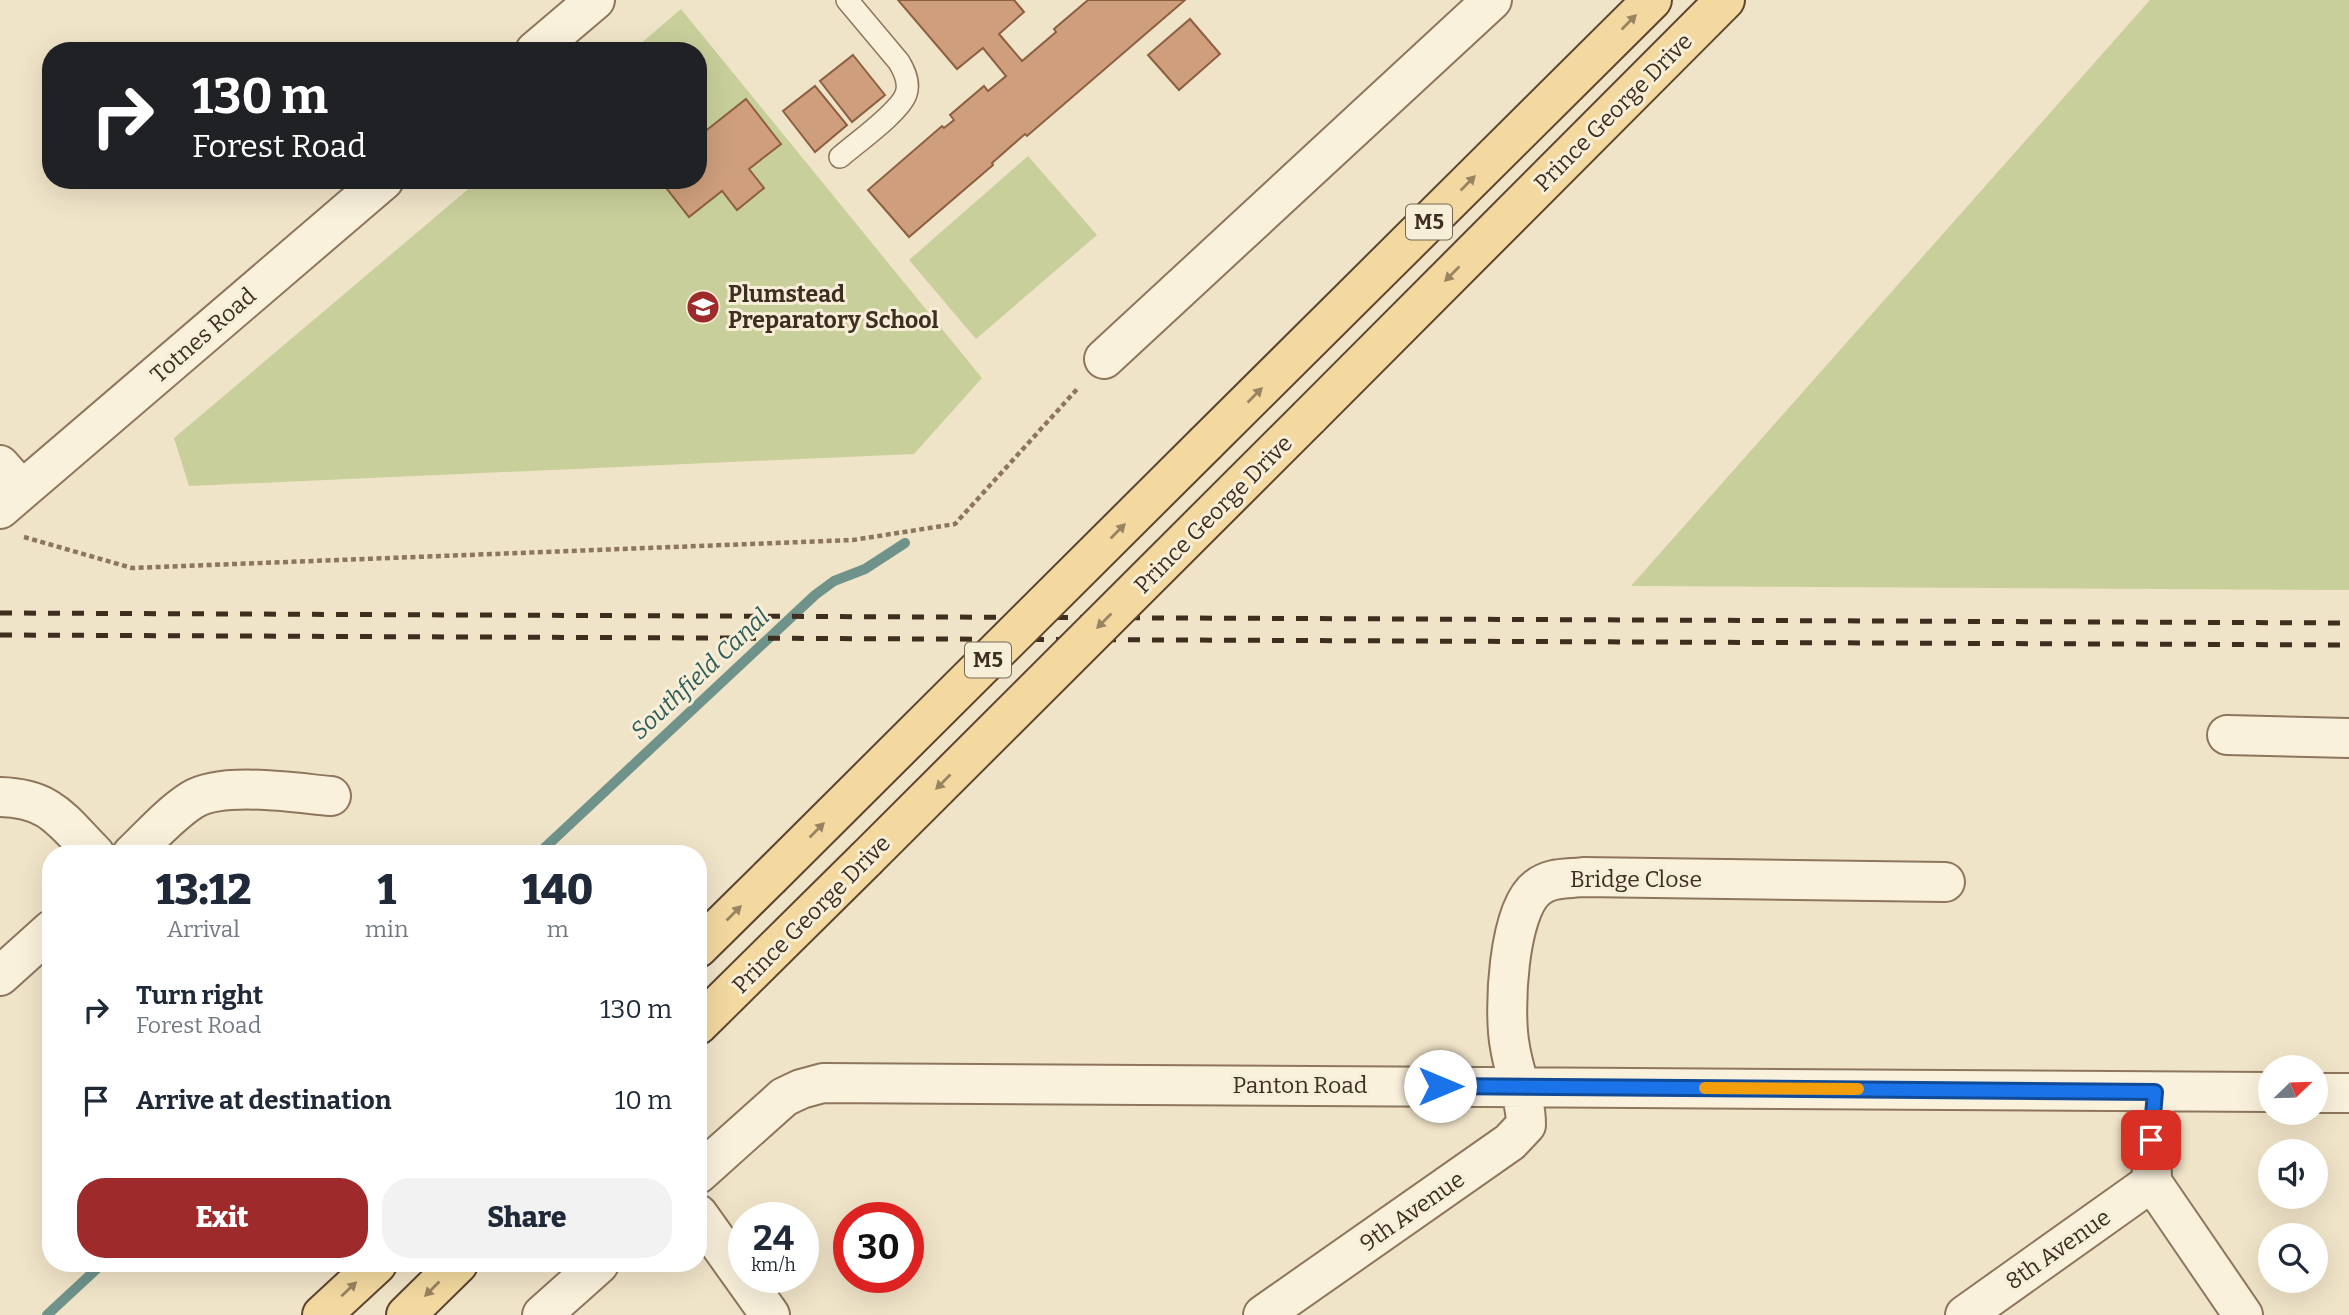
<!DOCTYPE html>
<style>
body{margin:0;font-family:Bitter,serif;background:#f2f2f3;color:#1f2937;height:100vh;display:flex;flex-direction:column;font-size:26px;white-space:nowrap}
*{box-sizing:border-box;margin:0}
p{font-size:23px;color:#747a83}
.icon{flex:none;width:38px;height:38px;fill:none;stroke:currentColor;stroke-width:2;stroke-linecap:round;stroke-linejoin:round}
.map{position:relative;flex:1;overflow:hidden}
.side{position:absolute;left:42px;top:845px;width:665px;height:427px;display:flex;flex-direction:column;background:#fff;border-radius:28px;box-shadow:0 7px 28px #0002}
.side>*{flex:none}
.banner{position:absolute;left:42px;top:42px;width:665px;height:147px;border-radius:28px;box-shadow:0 7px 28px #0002;background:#202124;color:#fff;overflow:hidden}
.needle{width:46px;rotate:67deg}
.tools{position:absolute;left:2258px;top:1055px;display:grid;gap:14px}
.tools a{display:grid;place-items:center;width:70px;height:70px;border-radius:50%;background:#fff;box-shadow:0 7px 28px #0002;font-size:35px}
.speed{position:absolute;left:728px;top:1202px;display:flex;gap:14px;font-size:35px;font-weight:700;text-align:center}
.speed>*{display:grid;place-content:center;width:91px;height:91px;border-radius:50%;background:#fff;box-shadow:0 7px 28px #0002;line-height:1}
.speed small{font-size:18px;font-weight:400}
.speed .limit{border:10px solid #d22;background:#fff;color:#111}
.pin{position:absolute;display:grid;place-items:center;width:60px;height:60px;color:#fff;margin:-30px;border-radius:14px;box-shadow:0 4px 10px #0006}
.me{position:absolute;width:77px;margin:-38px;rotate:90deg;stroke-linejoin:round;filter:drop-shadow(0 0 5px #0008)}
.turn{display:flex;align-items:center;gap:24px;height:147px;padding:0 35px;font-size:32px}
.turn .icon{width:91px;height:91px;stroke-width:2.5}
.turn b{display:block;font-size:49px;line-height:60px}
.eta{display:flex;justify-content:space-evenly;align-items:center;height:119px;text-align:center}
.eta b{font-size:42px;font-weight:800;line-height:49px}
.action{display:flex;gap:14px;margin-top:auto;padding:14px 35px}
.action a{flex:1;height:80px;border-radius:28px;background:#9e2a2b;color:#fff;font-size:28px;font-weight:800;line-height:80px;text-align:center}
.action a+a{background:#f2f2f3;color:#1f2937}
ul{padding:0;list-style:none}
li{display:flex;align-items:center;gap:21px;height:91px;padding:0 35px}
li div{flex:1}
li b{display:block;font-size:26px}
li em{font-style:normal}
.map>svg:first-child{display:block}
</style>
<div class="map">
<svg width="2349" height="1315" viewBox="0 0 2349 1315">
<rect width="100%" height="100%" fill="#f0e4c8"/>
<path fill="#c9cf9b" d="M2150,0H2349V590L1631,586Z
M681,9L982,378L914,454L189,486L174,438L479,180H698V51H632Z
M1028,156L1097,235L976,339L909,260Z"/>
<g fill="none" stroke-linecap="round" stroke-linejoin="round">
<path stroke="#6f938a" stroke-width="10" d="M538,854L815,595L834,581L865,569L905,543
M47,1315L102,1264"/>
</g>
<path fill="#cf9f7d" stroke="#8d5f41" stroke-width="2" d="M898,0H1014L1024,12L999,34L1022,61L1056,32L1054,29L1088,0H1185L1027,136L1025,134L992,163L993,165L909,237L868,190L942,126L944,128L954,120L950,115L984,86L988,91L1006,76L983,48L957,69Z
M1190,19L1220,54L1179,90L1148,55Z
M853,55L885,95L852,122L820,81Z
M815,86L847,125L815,152L783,111Z
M746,99L781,144L749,169L764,188L737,210L722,191L689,217L660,180H698V137Z"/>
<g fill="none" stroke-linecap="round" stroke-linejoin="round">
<defs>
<path id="lane" d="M840,157C856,143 900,112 906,94C910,83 905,72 899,62L847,0"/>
<path id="street" d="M535,51L595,0
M1104,359L1492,0
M0,465L22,490
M0,509L384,180
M2227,735L2349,738
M0,797C51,798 62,821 95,854
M132,854C151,836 170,814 192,800C222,781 295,793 331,796
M0,976L51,930
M2155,1092L2151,1140L2152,1182L2243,1315
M2315,1093H2349
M698,1174L784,1097L801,1089L823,1083L2270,1092
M698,1214L770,1315
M542,1315L599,1264
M1263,1315L1510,1142L1526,1125C1526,1097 1514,1074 1510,1047C1503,1012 1508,910 1537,888C1550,877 1567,879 1583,877L1945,882
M1965,1315L2152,1182"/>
<path id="primary" d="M1309,417L1725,0
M1206,443L1652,0
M698,948L769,878
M698,1025L866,859
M322,1315L377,1264
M406,1315L458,1264"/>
</defs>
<use href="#lane" stroke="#8d765c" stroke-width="24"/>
<use href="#street" stroke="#8d765c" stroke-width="42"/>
<use href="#primary" stroke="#5b4430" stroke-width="42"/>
<path stroke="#8d765c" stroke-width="4.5" stroke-dasharray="5 3.5" stroke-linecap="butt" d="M24,537L132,568L853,540L955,524L1079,387"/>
<use href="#lane" stroke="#faf1dc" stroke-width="21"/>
<use href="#street" stroke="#faf1dc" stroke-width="38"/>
<use href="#primary" stroke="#f3d9a0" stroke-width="38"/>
<path stroke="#3d2e20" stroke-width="5" stroke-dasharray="12 12" stroke-linecap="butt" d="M0,613L2349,623
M0,635L2349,645"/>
<defs>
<path id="primary-bridge" d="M866,859L1309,417
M769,878L1206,443"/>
</defs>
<use href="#primary-bridge" stroke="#5b4430" stroke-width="42" stroke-linecap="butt"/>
<use href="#primary-bridge" stroke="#f3d9a0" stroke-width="38"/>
</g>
<defs><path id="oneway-solid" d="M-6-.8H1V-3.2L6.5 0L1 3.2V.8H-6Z" transform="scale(1.75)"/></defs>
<g fill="#988460">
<use href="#oneway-solid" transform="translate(1629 22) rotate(-45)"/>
<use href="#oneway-solid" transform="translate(1468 183) rotate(-45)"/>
<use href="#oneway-solid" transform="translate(1452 274) rotate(135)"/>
<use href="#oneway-solid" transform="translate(1255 395) rotate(-45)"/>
<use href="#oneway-solid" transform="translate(1118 531) rotate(-45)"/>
<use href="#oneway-solid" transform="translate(1104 621) rotate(135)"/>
<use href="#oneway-solid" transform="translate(943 782) rotate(135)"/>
<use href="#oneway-solid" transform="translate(817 830) rotate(-45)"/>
<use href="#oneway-solid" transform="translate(734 913) rotate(-45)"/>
<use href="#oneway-solid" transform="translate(349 1289) rotate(-43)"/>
<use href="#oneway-solid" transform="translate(432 1289) rotate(135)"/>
</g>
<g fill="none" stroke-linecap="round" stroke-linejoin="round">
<defs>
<path id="route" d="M1440,1086L2155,1092L2151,1140"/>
</defs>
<use href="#route" stroke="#114b97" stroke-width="18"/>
<use href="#route" stroke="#1a73e8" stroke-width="12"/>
<path stroke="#f59e0b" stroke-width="12" d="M1705,1088L1858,1089"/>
</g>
<defs>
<symbol id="school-disc" viewBox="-11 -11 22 22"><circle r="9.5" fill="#9e2a2b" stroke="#f7eed8"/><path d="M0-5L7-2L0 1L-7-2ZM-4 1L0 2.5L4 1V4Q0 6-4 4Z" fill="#fff"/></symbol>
</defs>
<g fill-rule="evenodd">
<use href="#school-disc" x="684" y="288" width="38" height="38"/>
</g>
<g text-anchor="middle" stroke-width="6" stroke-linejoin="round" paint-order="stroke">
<g fill="#f7eed8" stroke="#756857" stroke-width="2">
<rect x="1406" y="204.5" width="46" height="35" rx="5"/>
<rect x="965" y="642.5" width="46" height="35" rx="5"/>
</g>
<g font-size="21" font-weight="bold" fill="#3d2e20">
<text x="1429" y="229">M5</text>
<text x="988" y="667">M5</text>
</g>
<g font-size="23" fill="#3d2e20" stroke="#f7eed8">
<text transform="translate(1613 112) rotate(-45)" y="8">Prince George Drive</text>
<text transform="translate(203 335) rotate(-41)" y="8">Totnes Road</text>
<text transform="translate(1213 514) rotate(-45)" y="8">Prince George Drive</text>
<text x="1636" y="887">Bridge Close</text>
<text transform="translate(811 914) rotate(-45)" y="8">Prince George Drive</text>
<text x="1300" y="1093">Panton Road</text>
<text transform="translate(1412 1211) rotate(-35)" y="8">9th Avenue</text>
<text transform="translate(2058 1249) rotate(-35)" y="8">8th Avenue</text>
</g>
<g font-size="23" font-weight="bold" fill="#3d2e20" stroke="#f7eed8" text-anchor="start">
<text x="728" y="302">Plumstead<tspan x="728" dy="26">Preparatory School</tspan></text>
</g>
<g font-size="24" font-style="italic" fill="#2f5d5a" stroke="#f7eed8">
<text transform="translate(700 674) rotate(-43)" y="8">Southfield Canal</text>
</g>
</g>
</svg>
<div class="tools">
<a><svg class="needle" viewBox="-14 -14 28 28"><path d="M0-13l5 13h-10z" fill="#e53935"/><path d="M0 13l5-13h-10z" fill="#747a83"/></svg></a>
<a><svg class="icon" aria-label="sound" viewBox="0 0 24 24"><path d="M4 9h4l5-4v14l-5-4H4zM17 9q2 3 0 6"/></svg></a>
<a><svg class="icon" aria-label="search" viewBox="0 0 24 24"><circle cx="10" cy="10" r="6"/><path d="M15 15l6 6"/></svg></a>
</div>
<div class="speed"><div>24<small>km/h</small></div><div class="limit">30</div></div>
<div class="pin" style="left:2151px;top:1140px;background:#d93025"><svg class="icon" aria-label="arrive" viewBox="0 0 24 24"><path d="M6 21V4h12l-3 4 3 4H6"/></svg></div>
<svg class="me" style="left:1440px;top:1086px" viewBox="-20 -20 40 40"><circle r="19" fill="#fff"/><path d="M0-13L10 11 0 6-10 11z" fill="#1a73e8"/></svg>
<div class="banner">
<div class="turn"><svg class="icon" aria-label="right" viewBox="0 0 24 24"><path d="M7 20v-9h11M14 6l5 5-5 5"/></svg><div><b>130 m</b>Forest Road</div></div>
</div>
<section class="side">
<div class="eta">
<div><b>13:12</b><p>Arrival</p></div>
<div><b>1</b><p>min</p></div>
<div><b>140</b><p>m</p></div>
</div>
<ul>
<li><svg class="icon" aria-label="right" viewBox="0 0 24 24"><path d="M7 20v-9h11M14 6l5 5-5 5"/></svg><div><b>Turn right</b><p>Forest Road</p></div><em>130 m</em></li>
<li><svg class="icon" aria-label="arrive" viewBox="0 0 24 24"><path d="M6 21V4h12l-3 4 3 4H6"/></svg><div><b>Arrive at destination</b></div><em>10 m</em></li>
</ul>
<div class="action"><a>Exit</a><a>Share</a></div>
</section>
</div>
